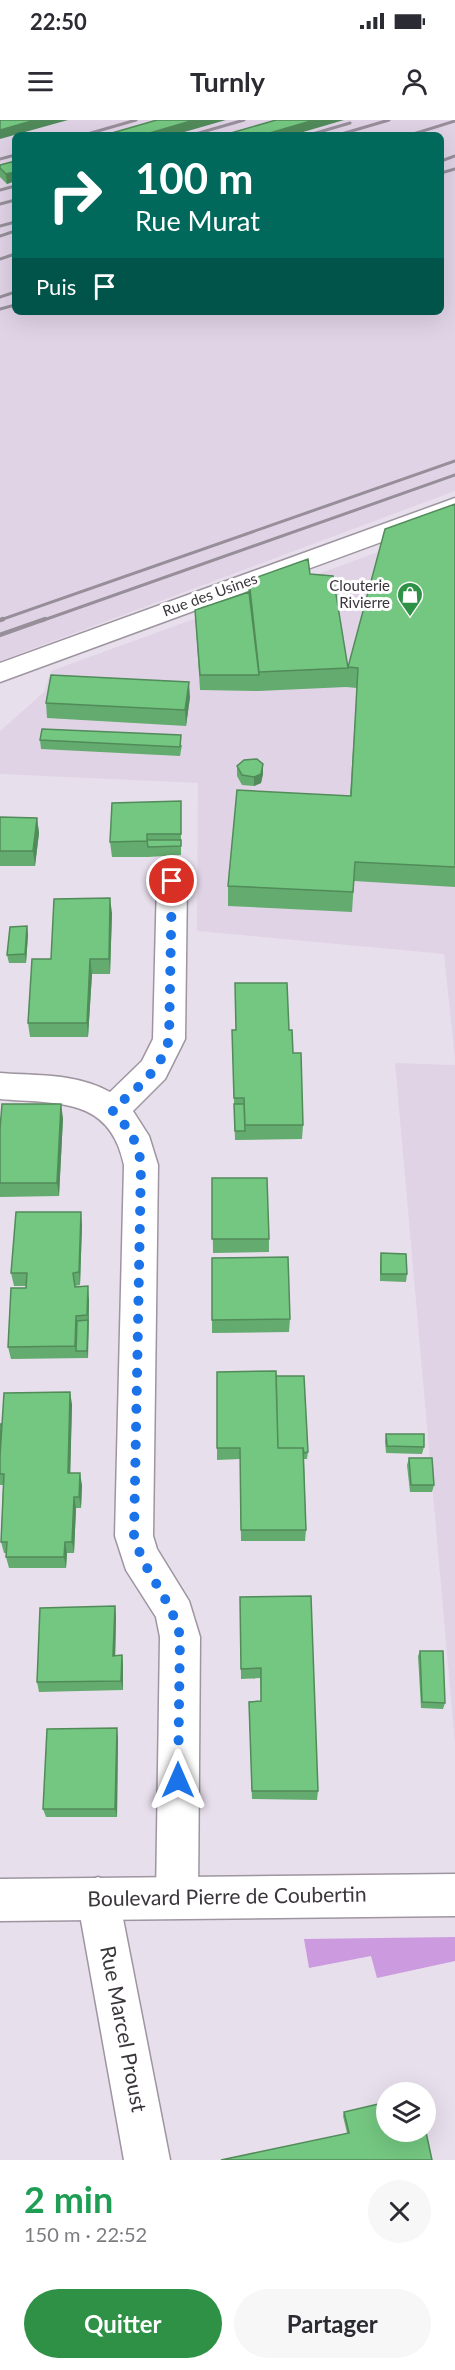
<!DOCTYPE html>
<html lang="fr">
<meta charset="utf-8">
<style>
body{margin:0;font-family:Lato,sans-serif;background:#f7f7f7;color:#2b2b33;height:100vh;display:flex;flex-direction:column;font-size:22px;white-space:nowrap}
*{box-sizing:border-box;margin:0}
p{font-size:20px;color:#7c7c81}
.icon{flex:none;width:33px;height:33px;fill:none;stroke:currentColor;stroke-width:2;stroke-linecap:round;stroke-linejoin:round}
.map{position:relative;height:2040px;overflow:hidden}
.panel{display:flex;flex-direction:column;background:#fff;flex:1}
.panel>*{flex:none}
.banner{position:absolute;left:12px;top:12px;width:432px;height:183px;border-radius:9px;box-shadow:0 6px 24px #0002;background:#00695c;color:#fff;overflow:hidden}
.fabs{position:absolute;left:376px;top:1962px;display:grid;gap:12px}
.fabs a{display:grid;place-items:center;width:60px;height:60px;border-radius:50%;background:#fff;box-shadow:0 6px 24px #0002;font-size:30px}
.pin{position:absolute;display:grid;place-items:center;width:51px;height:51px;color:#fff;margin:-26px;border:3px solid #fff;border-radius:50%;box-shadow:0 2px 6px #0007}
.me{position:absolute;width:66px;margin:-33px;rotate:0deg;stroke-linejoin:round;filter:drop-shadow(0 0 4px #0008)}
.turn{display:flex;align-items:center;gap:21px;height:126px;padding:0 24px;font-size:27px}
.turn .icon{width:78px;height:78px;stroke-width:2.5}
.turn b{display:block;font-size:42px;line-height:51px}
.then{display:flex;align-items:center;height:57px;padding:0 24px;background:#0003;gap:12px;font-size:22px}
.round{display:grid;place-items:center;flex:none;width:63px;height:63px;border-radius:32px;background:#f7f7f7}
.overview{display:flex;align-items:center;justify-content:space-between;height:102px;padding:0 24px}
h1{font-size:36px;font-weight:700;line-height:45px;color:#1e9e55}
.action{display:flex;gap:12px;margin-top:auto;padding:12px 24px}
.action a{flex:1;height:69px;border-radius:36px;background:#2e9146;color:#fff;font-size:24px;font-weight:700;line-height:69px;text-align:center}
.action a+a{background:#f7f7f7;color:#2b2b33}
.status{display:flex;justify-content:space-between;align-items:center;height:42px;padding:0 30px;background:#fff;direction:ltr}
.status svg{height:16px;fill:currentColor}
header{display:flex;justify-content:space-between;align-items:center;height:78px;padding:0 24px;background:#fff;font-size:27px;font-weight:700}
.map>svg:first-child{display:block}
</style>
<div class="status"><b>22:50</b><svg viewBox="0 0 49 12"><path d="M0 12V9h3v3zM5 12V6h3v6zM10 12V3h3v9zM15 12V0h3v12zM26 1h20v11H26zM47 4h2v5h-2z"/></svg></div>
<header><svg class="icon" aria-label="menu" viewBox="0 0 24 24"><path d="M4 6h16M4 12h16M4 18h16"/></svg>Turnly<svg class="icon" aria-label="person" viewBox="0 0 24 24"><circle cx="12" cy="8" r="4"/><path d="M4 21q1-7 8-7t8 7"/></svg></header>
<div class="map">
<svg width="455" height="2040" viewBox="0 0 455 2040">
<rect width="100%" height="100%" fill="#e8dfec"/>
<path fill="#e1d3e6" fill-rule="evenodd" d="M0,0H455V371L0,541ZM15,15H441V192H15Z
M455,404V940L444,834L197,811L198,663L0,654V611L44,572L51,551Z
M395,943L455,945V1625Z"/>
<path fill="#cc9adf" d="M455,1817V1841L377,1858L371,1836L309,1848L304,1819Z"/>
<g fill="none" stroke-linecap="round" stroke-linejoin="round">
<defs>
<path id="street" d="M172,750L182,753L187,761L185,919L165,959L133,991L149,1016L158,1045L153,1416L157,1429L189,1481L200,1517L198,1777L192,1792L177,1798L162,1792L156,1777L160,1517L156,1497L126,1450L115,1416L124,1045C110,976 56,984 0,979V953C38,956 75,953 110,972L142,941L153,919L157,761L162,753Z
M98,1757L113,1763L119,1778L170,2040H124L77,1778L83,1763Z"/>
<path id="secondary" d="M455,378V395L0,562V543Z
M455,1754V1796L0,1801V1759Z"/>
</defs>
<use href="#street" stroke="#9e95a1" stroke-width="3"/>
<use href="#secondary" stroke="#9e95a1" stroke-width="3"/>
<use href="#street" fill="#fff" fill-rule="evenodd"/>
<use href="#secondary" fill="#fff" fill-rule="evenodd"/>
<path stroke="#968f99" stroke-width="3" d="M84,15L136,0
M192,15L244,0
M309,15L350,3
M338,15L389,0
M410,15L455,1
M0,39L15,35
M441,41L455,36
M441,53L455,49
M0,70L15,66
M0,84L15,80
M0,106L15,102
M0,116L15,111
M0,139L15,134
M0,177L15,172
M0,189L15,185
M0,500L455,341
M41,501L455,355"/>
<path stroke="#968f99" stroke-width="4.5" d="M0,500L3,499
M0,515L45,499"/>
</g>
<path fill="#64ab6f" d="M15,41V61L7,64L0,57V45Z
M455,384V767L354,761L352,792L228,786V766L350,676L357,568L346,567L259,571L200,570L195,490L248,472L249,460L310,454L348,547Z
M190,577L186,606L47,598L46,583Z
M40,620L182,625L180,636L41,629Z
M263,644V654L261,663L254,666L242,665L237,656V646Z
M0,697L37,698L39,713L35,746H0Z
M181,697V735L148,737V734V737H112L110,722Z
M112,793L110,854H92L88,917H30L28,903L51,839Z
M27,806L28,815L26,843H9L7,835Z
M232,910H289L293,933L303,1005L302,1019L235,1020Z
M63,998L59,1076L0,1077V1009Z
M212,1058L269,1119V1132L213,1133Z
M82,1105L80,1165L75,1166V1167L89,1179L88,1238L11,1239L8,1227L26,1166H14L11,1153Z
M381,1133L407,1154L406,1162L380,1161V1141Z
M212,1138L290,1199L289,1212L212,1213Z
M217,1252L276,1257L308,1332L307,1339H304L306,1410L305,1421H241L240,1339L217,1340Z
M72,1284L70,1353L82,1365L81,1388H76L74,1433H67L66,1448H9L6,1437V1433H4L1,1422L3,1365H0V1304Z
M386,1314L424,1327L422,1334L386,1333L385,1321Z
M409,1338L434,1365L432,1372H410L407,1345Z
M240,1477L318,1671L317,1680L252,1679L249,1582L261,1581L260,1558L241,1559Z
M115,1486L116,1497L115,1536L122,1535L123,1545V1570L39,1572L37,1562Z
M420,1531L445,1583L443,1589L421,1588L418,1536Z
M118,1617L117,1697H46L43,1689Z
M344,1992L432,2040L347,2013L343,1996Z"/>
<path fill="#518b5a" d="M35,0H68L0,19V10Z
M194,0H226L174,15H143Z
M314,0H344L293,15H263Z
M15,52V61L7,64L6,54Z
M189,562L190,577L186,606L185,590Z
M263,644V654L261,663L254,666V657Z
M37,698L39,713L35,746L33,731Z
M110,778L112,793L110,854L109,839Z
M27,806L28,815L26,843L25,834Z
M90,839L92,854L88,917L87,903Z
M61,984L63,998L59,1076L57,1063Z
M81,1092L82,1105L80,1165L79,1152Z
M88,1166L89,1179L88,1238L87,1231Z
M70,1272L72,1284L70,1365L68,1353Z
M80,1353L82,1365L81,1388L79,1377Z
M74,1377L76,1388L74,1433L72,1422Z
M65,1422L67,1433L66,1448L64,1437Z
M115,1486L116,1497L115,1545L113,1536Z
M122,1535L123,1545V1570L121,1561Z
M117,1608L118,1617L117,1697L115,1689Z"/>
<path fill="#74c781" stroke="#518b5a" stroke-width="1.5" d="M0,0H35L0,10Z
M157,0H194L143,15H105Z
M276,0H314L263,15H224Z
M15,41V52L6,54L0,48V45Z
M455,384V747L355,742L353,772L228,766L237,670L351,676L358,548L348,547L385,409Z
M308,439L310,454L333,456L348,548L259,552L249,460Z
M249,472L259,555H200L195,490Z
M51,555L189,562L185,590L46,583Z
M42,609L181,615L180,627L40,620Z
M257,639L263,644L261,654L254,657L242,655L237,646L244,640Z
M181,681V714H147V721L110,722L112,683Z
M0,697L37,698L33,731H0Z
M147,720H181V726L148,727Z
M110,778L109,839H90L87,903H28L32,839H51L54,779Z
M27,806L25,834L7,835L10,807Z
M235,863H287L289,910H292L293,933H301L303,1005H245L244,978H234L232,910H236Z
M2,984H61L57,1063H0V1009Z
M234,984H244L245,1011H235Z
M212,1058H267L269,1119H212Z
M16,1092H81L79,1152L73,1153L75,1167L88,1166L87,1195L76,1196L75,1226L8,1227L11,1168H26L27,1153H11Z
M381,1133L406,1134L407,1154H381Z
M288,1137L290,1199L212,1200V1138Z
M88,1200L87,1231H76L77,1201Z
M276,1251L278,1328H303L306,1410H241L240,1328H217V1252Z
M276,1256H304L308,1332L304,1333L303,1328H278Z
M70,1272L68,1353H80L79,1377H74L72,1422H65L64,1437H6L7,1422H1L4,1354H0V1336L4,1273Z
M0,1304H2L0,1336Z
M386,1314H424V1327L387,1326Z
M409,1338H432L434,1365H411Z
M311,1476L318,1671H252L249,1582L261,1581V1548L241,1549L240,1477Z
M115,1486L113,1536L122,1535L121,1561L37,1562L40,1488Z
M420,1531H443L445,1583L422,1582Z
M117,1608L115,1689H43L47,1609Z
M387,1982V2012H426L432,2040H221L349,2013L344,1992Z"/>
<g fill="none" stroke-linecap="round" stroke-linejoin="round">
<path stroke="#1a73e8" stroke-width="10" stroke-dasharray="0 18" d="M172,761L169,919C161,951 136,969 112,990C128,1007 138,1021 141,1045L134,1416C145,1456 170,1475 180,1516L178,1660"/>
</g>
<defs>
<symbol id="shop-pin" viewBox="-11 -11 22 30"><path d="M0 17L-7.5 6A9.5 9.5 0 1 1 7.5 6Z" fill="#2e9146" stroke="#fff"/><path d="M-5-2.5h2.3a2.7 3.5 0 0 1 5.4 0H5L5.5 6h-11ZM-1.5-2.5h3a1.5 2.3 0 0 0-3 0Z" fill="#fff"/></symbol>
</defs>
<g fill-rule="evenodd">
<use href="#shop-pin" x="395" y="460" width="30" height="40"/>
</g>
<g text-anchor="middle" stroke-width="6" stroke-linejoin="round" paint-order="stroke">
<g font-size="15" fill="#3a363b" stroke="#fff" text-anchor="end">
<text x="390" y="471">Clouterie<tspan x="390" dy="17">Rivierre</tspan></text>
</g>
<g font-size="15" fill="#3a363b" stroke="#fff">
<text transform="translate(210 475) rotate(-20)" y="5">Rue des Usines</text>
</g>
<g font-size="21" fill="#3a363b" stroke="#fff">
<text transform="translate(227 1777) rotate(-1)" y="7">Boulevard Pierre de Coubertin</text>
<text transform="translate(123 1909) rotate(79)" y="7">Rue Marcel Proust</text>
</g>
</g>
</svg>
<div class="fabs">
<a><svg class="icon" aria-label="layers" viewBox="0 0 24 24"><path d="M12 4l9 5-9 5-9-5zM3 14l9 5 9-5"/></svg></a>
</div>
<div class="pin" style="left:172px;top:761px;background:#d93025"><svg class="icon" aria-label="arrive" viewBox="0 0 24 24"><path d="M6 21V4h12l-3 4 3 4H6"/></svg></div>
<svg class="me" style="left:178px;top:1660px" viewBox="-20 -20 40 40"><path d="M0-17L14 15 0 8-14 15z" fill="#1a73e8" stroke="#fff" stroke-width="4"/></svg>
<div class="banner">
<div class="turn"><svg class="icon" aria-label="right" viewBox="0 0 24 24"><path d="M7 20v-9h11M14 6l5 5-5 5"/></svg><div><b>100 m</b>Rue Murat</div></div>
<div class="then">Puis<svg class="icon" aria-label="arrive" viewBox="0 0 24 24"><path d="M6 21V4h12l-3 4 3 4H6"/></svg></div>
</div>
</div>
<section class="panel">
<div class="overview"><div><h1>2 min</h1><p>150 m · 22:52</p></div><a class="round"><svg class="icon" aria-label="close" viewBox="0 0 24 24"><path d="M6 6l12 12M18 6L6 18"/></svg></a></div>
<div class="action"><a>Quitter</a><a>Partager</a></div>
</section>
